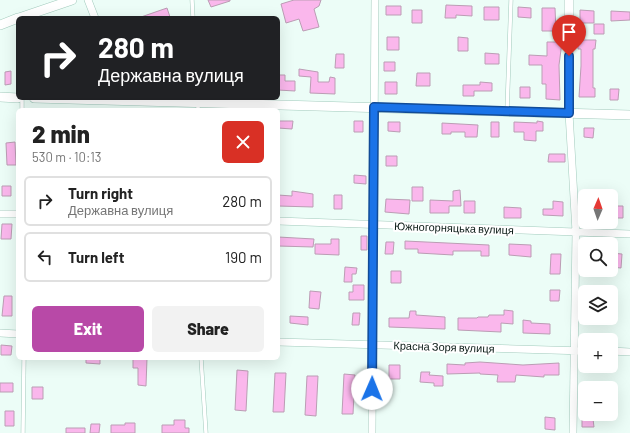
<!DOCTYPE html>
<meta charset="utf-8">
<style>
body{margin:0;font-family:Barlow,sans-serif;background:#f2f2f2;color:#222;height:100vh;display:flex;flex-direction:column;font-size:15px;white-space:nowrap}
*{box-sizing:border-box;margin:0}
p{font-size:13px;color:#767676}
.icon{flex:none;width:22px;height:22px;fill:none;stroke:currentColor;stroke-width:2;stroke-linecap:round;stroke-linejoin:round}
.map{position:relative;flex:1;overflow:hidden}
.sheet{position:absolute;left:16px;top:108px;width:264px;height:252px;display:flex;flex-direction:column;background:#fff;border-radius:6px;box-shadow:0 4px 16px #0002}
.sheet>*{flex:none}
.guide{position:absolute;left:16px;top:16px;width:264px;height:84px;border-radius:6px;box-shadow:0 4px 16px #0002;background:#202124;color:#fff;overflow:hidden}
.needle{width:26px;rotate:2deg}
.buttons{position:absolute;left:578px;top:189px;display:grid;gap:8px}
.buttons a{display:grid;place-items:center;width:40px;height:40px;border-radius:6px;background:#fff;box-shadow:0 4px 16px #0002;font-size:20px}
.pin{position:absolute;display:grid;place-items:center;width:34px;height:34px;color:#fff;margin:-41px -17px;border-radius:50% 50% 50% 0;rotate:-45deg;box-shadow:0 0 4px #0007}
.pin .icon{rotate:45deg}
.me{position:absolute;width:44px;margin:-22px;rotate:1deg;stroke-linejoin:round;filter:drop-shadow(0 0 3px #0008)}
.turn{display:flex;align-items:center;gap:14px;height:84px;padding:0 16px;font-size:18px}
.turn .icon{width:52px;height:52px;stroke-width:2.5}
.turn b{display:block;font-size:28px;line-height:34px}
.round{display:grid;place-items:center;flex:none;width:42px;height:42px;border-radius:6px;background:#f2f2f2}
.head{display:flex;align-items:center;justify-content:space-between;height:68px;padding:0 16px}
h1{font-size:24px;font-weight:800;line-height:30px}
.cta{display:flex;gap:8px;margin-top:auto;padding:8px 16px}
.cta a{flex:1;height:46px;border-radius:6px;background:#b849a7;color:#fff;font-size:16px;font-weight:800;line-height:46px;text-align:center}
.cta a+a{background:#f2f2f2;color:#222}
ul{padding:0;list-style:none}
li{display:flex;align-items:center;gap:12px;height:50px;margin:0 8px 6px;padding:0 8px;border:2px solid #e0e0e0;border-radius:6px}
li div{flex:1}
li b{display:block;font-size:15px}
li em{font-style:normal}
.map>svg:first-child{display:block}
</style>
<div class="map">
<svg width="630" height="433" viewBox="0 0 630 433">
<rect width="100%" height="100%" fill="#ecfdf7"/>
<path fill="#fab7ec" stroke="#bb9db4" d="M208,0H230V1L211,7Z
M294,0H321L319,6L314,9L319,27L303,31L299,19L286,23L281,4Z
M446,5L472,6V16L456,15V18H445Z
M386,6H401V15H386Z
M484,7H499V20H484Z
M518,7L531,8V18L518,17Z
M167,8L170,17L141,18V17Z
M542,8H555L556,31H542Z
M412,10H422V23H412Z
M580,10L594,11V23H580Z
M611,11L630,12V20L611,21Z
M594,24H604V34H594Z
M387,37H399V50H387Z
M458,37L468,38V51H458Z
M578,40H596L595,49H593V88H595V97H579L581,66V49H578Z
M547,42H562L559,65L560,100L546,99V84H542V65H529V55L547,56Z
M485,53L499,54V64H485Z
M336,54H344V68H335Z
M384,62H395V71H384Z
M299,69L318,72V82H329L330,77L335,78V94L310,93L311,77L299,76Z
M11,71V84L5,85V72Z
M417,73H430V86H416Z
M278,75H285V81H295V91L278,90Z
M385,82H397V94H385Z
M480,82L492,83V91H474V96H463V85H480Z
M520,87H530V98H520Z
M610,89H619L618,100H610Z
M278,121H293L292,129L278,128Z
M354,121H363V132H354Z
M537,121L543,122V131H536V141L524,140V132H514V122L537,123Z
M388,122H400V132L388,131Z
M491,122H499V137H491Z
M442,123L478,125L477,137H465V132H451V134H442Z
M584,128H594L593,138L584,137Z
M15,142L16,165H7L6,143Z
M549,154H565V162H548Z
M386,156H397V166H386Z
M354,175L366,176V184L354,183Z
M2,186H11V196H2Z
M412,187H423V201H412Z
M460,190L461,206H449V213H430V200L453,201V191Z
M292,191L313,194V207L278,206V195L292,196Z
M334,195H342V209H334Z
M386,199L410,200L409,214L385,212Z
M464,201H475V213H464Z
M553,201L563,202V216L543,215V209H553Z
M614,206H623V218H614Z
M504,207L521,208V218H504Z
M2,224H12L11,239H1Z
M361,236H367V250H361Z
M278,237L314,239L313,247L278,246Z
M331,239H339V255L315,254V244H331Z
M405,241L489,245V256H481V251H453V255L418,253V249H405Z
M386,242H394L393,254H385Z
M509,244L531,245V257L509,255Z
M611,253L622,254L621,268L611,267Z
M551,254H561L560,274H550Z
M345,267L357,268L356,274H352V282H344Z
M391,271H401V283H391Z
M353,285H364V300H349V292H353Z
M550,290H560L559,301H550Z
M310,291L321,292L319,309L309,308Z
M4,296H12V316H2Z
M504,310L513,311V324L501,323V332L458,330V318H477L478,317H488L489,315H504Z
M410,311H416V315L445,317V329L389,327V318H409Z
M353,313H360L359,325H352Z
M290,316L308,317V325L290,323Z
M523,320L531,321V323L550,324V334L523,333Z
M1,345L12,346L11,355H1Z
M86,358H100V364L86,363Z
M133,358H147L146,386L138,385V368H133Z
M480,362L523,365L559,363V375H544V377L516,375L515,382H497L498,375L480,374V373L447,374V364L465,365V363Z
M389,365H400V379H389Z
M237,370L248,371L246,411L235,410Z
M421,372H430L429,375L443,376V386H434V383L420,382Z
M275,373H286L284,412H273Z
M344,374L355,375L353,414H342Z
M307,376H318L316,416L305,415Z
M377,379H387V394L377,393Z
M0,383H13V392H0Z
M32,387H43V399H32Z
M5,411H14V426H5Z
M545,417L555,418V430L545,429Z
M582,419H593L594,427H582Z
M174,420H185V428H189V433H162V425H174Z
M125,423H135V433H111V425H125Z
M91,424H100L99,433H90Z
M66,428H85V433H66Z"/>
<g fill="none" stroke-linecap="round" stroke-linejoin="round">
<defs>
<path id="lane" d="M192,0L193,18
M22,98V110
M198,98V110
M507,111L511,0
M201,358L206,433
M23,433L24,358"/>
<path id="street" d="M88,0L95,18
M569,113L576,232L573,433
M0,214H18
M278,221L630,234
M0,333L18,334
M278,342L585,351
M611,351L630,352
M372,433L375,0"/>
<path id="secondary" d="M19,18L72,0
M0,25L18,18
M0,97L18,98
M34,98L630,115
M569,113V0"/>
</defs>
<use href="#lane" stroke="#a2cbbd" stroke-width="4.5"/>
<use href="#street" stroke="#a2cbbd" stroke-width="8"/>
<use href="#secondary" stroke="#a2cbbd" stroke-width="10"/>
<use href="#lane" stroke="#fff" stroke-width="3.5"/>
<use href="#street" stroke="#fff" stroke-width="7"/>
<use href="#secondary" stroke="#fff" stroke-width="9"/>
</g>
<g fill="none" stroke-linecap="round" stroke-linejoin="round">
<defs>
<path id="route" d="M372,389L374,107L569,113V56"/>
</defs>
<use href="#route" stroke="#114b97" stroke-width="10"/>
<use href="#route" stroke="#1a73e8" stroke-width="7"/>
</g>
<g text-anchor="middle" stroke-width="4" stroke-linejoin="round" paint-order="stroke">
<g font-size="11" fill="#0b1b16" stroke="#fff">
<text transform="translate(454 228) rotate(2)" y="4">Южногорняцька вулиця</text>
<text transform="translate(444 347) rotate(2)" y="4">Красна Зоря вулиця</text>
</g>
</g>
</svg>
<div class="buttons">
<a><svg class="needle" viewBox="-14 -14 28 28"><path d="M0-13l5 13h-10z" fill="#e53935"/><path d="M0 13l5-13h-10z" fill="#767676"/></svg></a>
<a><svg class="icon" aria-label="search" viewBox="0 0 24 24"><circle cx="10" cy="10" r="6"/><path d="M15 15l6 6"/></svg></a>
<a><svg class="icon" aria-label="layers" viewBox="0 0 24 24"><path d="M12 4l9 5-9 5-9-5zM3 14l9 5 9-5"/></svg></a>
<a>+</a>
<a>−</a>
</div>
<div class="pin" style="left:569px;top:56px;background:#d93025"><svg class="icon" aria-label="arrive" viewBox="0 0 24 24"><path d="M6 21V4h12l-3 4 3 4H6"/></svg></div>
<svg class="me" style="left:372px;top:389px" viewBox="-20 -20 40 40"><circle r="19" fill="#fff"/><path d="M0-13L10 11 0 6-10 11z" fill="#1a73e8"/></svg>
<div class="guide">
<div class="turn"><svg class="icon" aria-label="right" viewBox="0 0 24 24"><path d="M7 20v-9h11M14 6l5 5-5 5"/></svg><div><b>280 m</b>Державна вулиця</div></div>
</div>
<section class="sheet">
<div class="head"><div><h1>2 min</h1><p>530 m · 10:13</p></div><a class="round" style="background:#d93025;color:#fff"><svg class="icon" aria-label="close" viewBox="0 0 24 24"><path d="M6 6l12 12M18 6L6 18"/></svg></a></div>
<ul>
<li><svg class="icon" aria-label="right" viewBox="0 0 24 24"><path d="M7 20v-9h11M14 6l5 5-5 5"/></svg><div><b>Turn right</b><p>Державна вулиця</p></div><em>280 m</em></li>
<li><svg class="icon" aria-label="left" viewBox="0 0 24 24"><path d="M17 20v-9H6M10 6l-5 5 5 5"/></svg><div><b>Turn left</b></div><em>190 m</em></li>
</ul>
<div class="cta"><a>Exit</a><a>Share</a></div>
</section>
</div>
